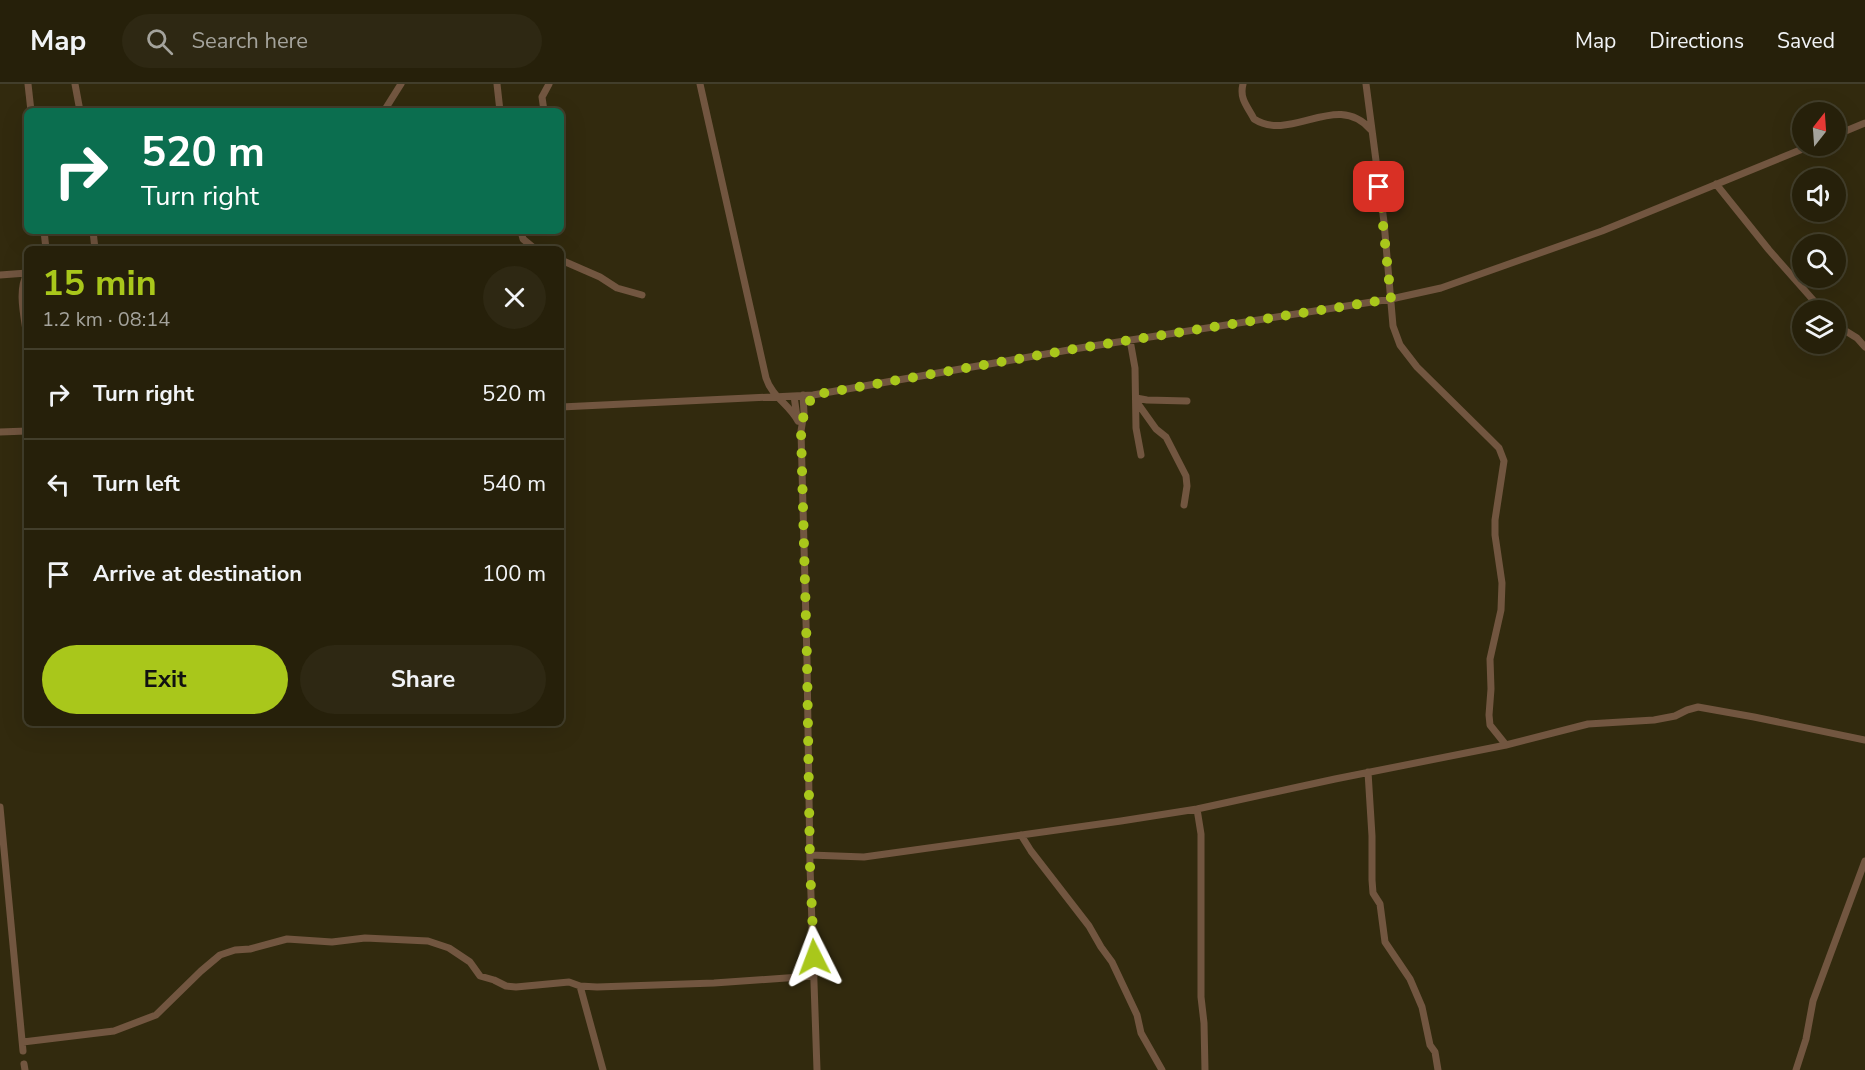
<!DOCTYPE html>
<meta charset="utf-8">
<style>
body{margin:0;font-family:"Nunito Sans",sans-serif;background:#2e2813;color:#f1f3f6;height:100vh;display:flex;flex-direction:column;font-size:22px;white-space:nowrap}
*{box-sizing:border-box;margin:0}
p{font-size:20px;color:#a4a39c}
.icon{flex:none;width:33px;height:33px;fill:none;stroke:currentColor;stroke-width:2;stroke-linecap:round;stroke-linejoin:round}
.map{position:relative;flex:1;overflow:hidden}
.panel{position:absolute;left:24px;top:162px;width:540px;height:480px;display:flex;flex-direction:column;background:#26200a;border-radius:9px;box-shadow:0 6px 24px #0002,0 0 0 2px #423e2b}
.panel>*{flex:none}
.top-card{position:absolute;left:24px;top:24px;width:540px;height:126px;border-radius:9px;box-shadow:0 6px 24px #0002,0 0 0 2px #423e2b;background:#0b6e4f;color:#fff;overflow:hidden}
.needle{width:39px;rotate:17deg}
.buttons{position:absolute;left:1792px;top:18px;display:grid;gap:12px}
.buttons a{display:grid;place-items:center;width:54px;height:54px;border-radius:50%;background:#26200a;box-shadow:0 6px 24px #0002,0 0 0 2px #423e2b;font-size:30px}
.pin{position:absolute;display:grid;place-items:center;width:51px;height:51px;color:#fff;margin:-26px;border-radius:12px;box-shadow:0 3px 9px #0006}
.me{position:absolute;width:66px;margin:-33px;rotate:357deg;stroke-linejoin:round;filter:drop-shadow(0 0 4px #0008)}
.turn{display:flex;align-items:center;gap:21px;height:126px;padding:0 18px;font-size:27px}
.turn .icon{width:78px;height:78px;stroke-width:2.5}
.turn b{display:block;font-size:42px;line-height:51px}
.round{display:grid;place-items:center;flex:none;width:63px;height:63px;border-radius:32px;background:#2e2813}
.headline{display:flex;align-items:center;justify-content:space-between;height:102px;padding:0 18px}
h1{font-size:36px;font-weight:700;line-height:45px;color:#a9c71b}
.action{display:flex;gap:12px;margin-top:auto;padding:12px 18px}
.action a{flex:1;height:69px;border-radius:36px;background:#a9c71b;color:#111;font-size:24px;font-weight:700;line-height:69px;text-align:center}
.action a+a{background:#2e2813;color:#f1f3f6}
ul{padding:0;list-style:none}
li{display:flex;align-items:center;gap:18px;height:90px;padding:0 18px;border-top:2px solid #423e2b}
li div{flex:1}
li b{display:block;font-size:22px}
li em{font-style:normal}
header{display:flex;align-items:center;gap:36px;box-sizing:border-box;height:84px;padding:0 30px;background:#26200a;border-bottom:2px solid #423e2b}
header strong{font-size:28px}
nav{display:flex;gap:33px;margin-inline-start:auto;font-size:21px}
.search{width:420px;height:54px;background:#2e2813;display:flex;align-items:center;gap:15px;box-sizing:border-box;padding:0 21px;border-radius:33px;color:#a4a39c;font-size:22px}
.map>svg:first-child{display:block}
</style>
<header>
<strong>Map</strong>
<div class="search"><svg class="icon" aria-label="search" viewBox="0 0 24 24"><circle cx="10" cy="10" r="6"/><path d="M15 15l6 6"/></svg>Search here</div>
<nav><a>Map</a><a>Directions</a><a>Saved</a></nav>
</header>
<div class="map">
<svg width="1865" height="986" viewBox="0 0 1865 986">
<rect width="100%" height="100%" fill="#322a0e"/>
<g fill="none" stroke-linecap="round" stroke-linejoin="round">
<path stroke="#725640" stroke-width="7" d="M28,0L31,27
M75,0L80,27
M497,0L500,27
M700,0L766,294C772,313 789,320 798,337
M1243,0C1239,15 1248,23 1254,35C1292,59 1337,6 1371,46
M1366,0L1384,138L1393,242L1400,261L1417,283L1491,356L1499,364L1504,377L1495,436V451L1502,499L1501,526L1490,575L1491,605L1489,631L1490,641L1506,661
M384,27L401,0
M544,27L542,13L549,0
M1836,51L1865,39
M1716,100L1769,166L1822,226
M44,147L46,165
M93,147L95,165
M521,147L523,155L535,165
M561,176L600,193L617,204L642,211
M27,190C17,207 25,235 27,254
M0,191L27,189
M1836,241L1857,254L1865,263
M1130,256L1135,284L1136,344L1141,371
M803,311L804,329L801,347L807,576L810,782L817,986
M794,312L797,333
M1136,314L1147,316L1187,317
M1136,317L1156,345L1166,353L1186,392L1187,402L1184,421
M561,323L813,311L1080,264L1391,215L1441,204L1602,147L1810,62
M0,348L27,347
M1368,688L1372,752V796L1373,809L1380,820L1385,858L1410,895L1422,923L1430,961L1435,968L1438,986
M0,723L23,967
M1197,725L1201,750V913L1204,939L1205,986
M1021,751L1031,767L1089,842L1101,863L1112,878L1137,931L1141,949L1162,986
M810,771L864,773L1121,737L1197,725L1335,695L1506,661L1588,640L1654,636L1675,632L1687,626L1698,623L1754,633L1865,656
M580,902L603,986
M23,958L114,947L156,931L201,887L220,871L235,866L250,865L287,855L332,858L365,854L428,857L449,864L470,878L480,892L494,896L506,902L516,903L569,898L580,902L597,903L714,899L814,892
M24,980L25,986
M1796,986L1806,955L1813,917L1865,777"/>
</g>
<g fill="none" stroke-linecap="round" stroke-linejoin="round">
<path stroke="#a9c71b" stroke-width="10" stroke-dasharray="0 18" d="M814,873L810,782L807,576L801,347L804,329L813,311L1080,264L1391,215L1379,103"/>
</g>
</svg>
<div class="buttons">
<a><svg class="needle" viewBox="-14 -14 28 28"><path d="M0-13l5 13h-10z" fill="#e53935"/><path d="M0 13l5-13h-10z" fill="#a4a39c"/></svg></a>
<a><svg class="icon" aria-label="sound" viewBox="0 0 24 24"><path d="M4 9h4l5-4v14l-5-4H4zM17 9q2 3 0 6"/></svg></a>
<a><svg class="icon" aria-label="search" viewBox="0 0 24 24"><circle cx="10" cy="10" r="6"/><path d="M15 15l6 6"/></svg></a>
<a><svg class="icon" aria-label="layers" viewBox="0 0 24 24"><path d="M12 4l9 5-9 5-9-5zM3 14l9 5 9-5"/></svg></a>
</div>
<div class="pin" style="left:1379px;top:103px;background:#d93025"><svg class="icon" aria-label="arrive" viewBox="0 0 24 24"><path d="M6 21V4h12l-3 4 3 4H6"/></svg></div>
<svg class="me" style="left:814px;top:873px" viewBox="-20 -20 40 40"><path d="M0-17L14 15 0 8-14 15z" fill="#a9c71b" stroke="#fff" stroke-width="4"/></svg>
<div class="top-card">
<div class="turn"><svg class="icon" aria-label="right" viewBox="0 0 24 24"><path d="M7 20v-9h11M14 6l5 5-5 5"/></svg><div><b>520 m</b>Turn right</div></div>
</div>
<section class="panel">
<div class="headline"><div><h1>15 min</h1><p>1.2 km · 08:14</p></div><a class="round"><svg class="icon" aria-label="close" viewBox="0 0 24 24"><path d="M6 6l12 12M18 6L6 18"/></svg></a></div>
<ul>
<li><svg class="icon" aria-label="right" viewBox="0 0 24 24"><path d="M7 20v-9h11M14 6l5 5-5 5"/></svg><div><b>Turn right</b></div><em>520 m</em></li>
<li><svg class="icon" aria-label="left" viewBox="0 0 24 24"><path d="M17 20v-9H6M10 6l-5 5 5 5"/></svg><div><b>Turn left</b></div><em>540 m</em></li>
<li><svg class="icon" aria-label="arrive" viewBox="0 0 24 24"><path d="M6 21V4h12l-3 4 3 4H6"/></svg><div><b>Arrive at destination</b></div><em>100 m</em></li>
</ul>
<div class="action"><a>Exit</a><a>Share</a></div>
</section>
</div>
